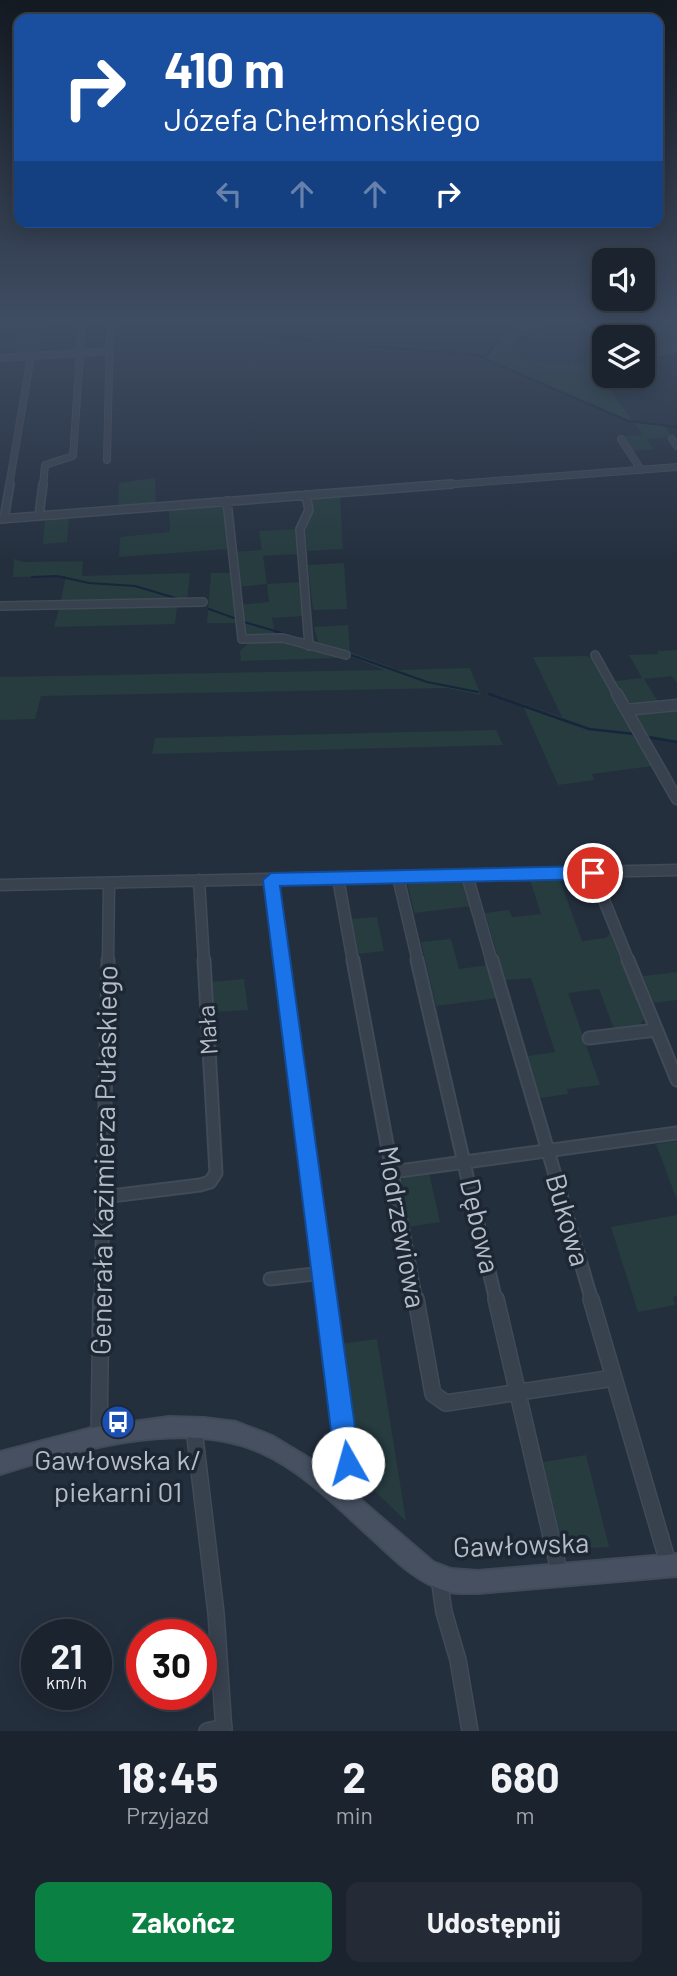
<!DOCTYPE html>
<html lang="pl">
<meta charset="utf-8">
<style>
body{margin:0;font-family:Barlow,sans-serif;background:#242b36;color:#f1f3f6;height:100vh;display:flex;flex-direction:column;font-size:26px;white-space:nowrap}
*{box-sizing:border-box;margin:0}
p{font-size:23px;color:#a0a4aa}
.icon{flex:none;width:38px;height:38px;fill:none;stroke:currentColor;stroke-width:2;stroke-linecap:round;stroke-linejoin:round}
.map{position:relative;height:1731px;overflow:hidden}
.details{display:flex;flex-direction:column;background:#1b232e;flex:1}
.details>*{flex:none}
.hud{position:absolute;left:14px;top:14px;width:649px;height:214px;border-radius:14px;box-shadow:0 4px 18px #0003,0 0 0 2px #39404a;background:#1a4fa0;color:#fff;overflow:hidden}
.tools{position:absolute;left:592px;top:248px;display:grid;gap:14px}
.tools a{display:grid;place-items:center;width:63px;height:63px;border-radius:14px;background:#1b232e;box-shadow:0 4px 18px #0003,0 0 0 2px #39404a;font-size:35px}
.speed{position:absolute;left:21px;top:1619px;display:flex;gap:14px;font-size:35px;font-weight:700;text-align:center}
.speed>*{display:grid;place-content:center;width:91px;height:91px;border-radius:50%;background:#1b232e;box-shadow:0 4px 18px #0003,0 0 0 2px #39404a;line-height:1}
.speed small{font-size:18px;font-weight:400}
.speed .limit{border:10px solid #d22;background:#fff;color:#111}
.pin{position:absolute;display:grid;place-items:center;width:60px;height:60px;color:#fff;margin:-30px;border:4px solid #fff;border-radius:50%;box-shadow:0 2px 7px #0007}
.me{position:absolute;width:77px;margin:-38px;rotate:353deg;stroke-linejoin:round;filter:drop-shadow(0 0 5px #0008)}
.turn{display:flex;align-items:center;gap:24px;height:147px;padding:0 35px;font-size:32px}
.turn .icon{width:91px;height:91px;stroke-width:2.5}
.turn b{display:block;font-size:49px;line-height:60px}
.lanes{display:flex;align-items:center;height:66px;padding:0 35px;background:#0003;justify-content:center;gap:35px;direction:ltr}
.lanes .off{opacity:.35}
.eta{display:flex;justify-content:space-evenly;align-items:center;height:119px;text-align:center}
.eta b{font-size:42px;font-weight:700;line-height:49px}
.cta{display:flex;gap:14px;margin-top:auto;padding:14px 35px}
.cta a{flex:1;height:80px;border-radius:14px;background:#0b8043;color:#fff;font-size:28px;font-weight:700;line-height:80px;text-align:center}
.cta a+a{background:#242b36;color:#f1f3f6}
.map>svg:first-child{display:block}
</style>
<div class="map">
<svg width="677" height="1731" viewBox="0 0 677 1731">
<rect width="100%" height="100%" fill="#242f3e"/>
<path fill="#263c3f" d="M516,320H546L550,324L510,345L522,358L528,361L566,364L591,362L633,421L663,425L673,437L647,439L654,449L632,451L624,436L643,435L634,422L471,354H487Z
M647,320H677V347L642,354V344L668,338Z
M16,322H45L40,355H15L17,342H12L11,347L0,348V343L12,342L15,330L0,331V327L16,326Z
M155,478L156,505L118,508L119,483Z
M340,496L343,549L307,551L305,525L314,511L311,500Z
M225,505L229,549L119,557L120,537L170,532L169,512L165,509Z
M69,517L67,542L43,544L45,519Z
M297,529L299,554L263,556L267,584L301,582L304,616L272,618L275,635L249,636L243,633L240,605L269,602L267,584L238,587L234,552L262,550L259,531Z
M14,559L24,562L83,561L82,576L190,573L187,600L60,603L66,576L13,577Z
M344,563L347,609L313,610L308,565Z
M211,573H231L237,623H207Z
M177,606L175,624L54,627L59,609Z
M348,625L350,652L398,670L470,668L481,695L447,688L41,696L35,719L0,720V677L384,670L350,656L349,652H340L319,645L314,627Z
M282,641L338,658L241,661L240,651L250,642Z
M677,650V683L672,676L644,679L659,703C629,706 630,707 615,681L642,678L629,655L658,654L657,651Z
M586,656L593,659L652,766L592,774L594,780L558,785L523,706L489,696L487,692L562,717L533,657Z
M677,709V741L646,735L635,716L639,712Z
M496,730L503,745L152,754L155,738Z
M459,880L465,883L472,906L414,913L408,885L412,881Z
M530,880L560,881L582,941L606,938L610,933L644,1019L640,1025L614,1029L599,989L568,993L600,1085L567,1089L568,1094L540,1098L528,1056L555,1052L531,978L505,980L485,913L509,910L512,917L541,914Z
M377,917L384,951L357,954L351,919Z
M451,939L459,969L489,965L498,998L436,1006L421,942Z
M677,972V1000L654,1003L643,976Z
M244,979L248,1010L213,1012L211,982Z
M677,1141V1200L656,1144Z
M429,1173L440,1222L408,1227L400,1183L405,1176Z
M677,1215V1296L673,1297L675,1305L638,1312L611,1227Z
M377,1339L406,1521L357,1474L340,1344Z
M586,1455L609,1547L571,1549L561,1539L543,1462Z"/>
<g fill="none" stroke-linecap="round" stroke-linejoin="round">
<path stroke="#17263c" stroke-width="2" d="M252,320L263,335L315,341
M547,325L558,320
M515,341L545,327
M320,342L342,344
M347,344L486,356L499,340
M476,355L628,421L677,427
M32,577L57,576L89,583L135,586L182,600
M209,609L234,618
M244,622L299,638
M351,655L427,682L478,692
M489,694L494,696"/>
<path stroke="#17263c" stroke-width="2.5" d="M489,694L589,729L634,734
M647,737L677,742"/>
<defs>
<path id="street-far4" d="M642,356L677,348
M0,358L110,351
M594,364L604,362
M642,370L646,374
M621,439L641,470
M672,439L677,446
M107,460L110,327
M9,486L31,356
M43,486L45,465L73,456L82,325
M430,486L677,467"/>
<path id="street-far3" d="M306,495L309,510L300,529L309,646
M227,501L242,639L283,638L346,655
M39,516L43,484
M0,519L452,484
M4,519L10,484
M0,606L203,602
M595,655L618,696"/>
<path id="street-far2" d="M617,694L677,799
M626,710L677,705
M593,873L629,962
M467,875L492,962
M398,877L418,962
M338,878L353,962
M271,879L282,962
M199,880L204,962
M0,885L677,870
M108,962L109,883"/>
<path id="street-far1" d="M282,960L327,1301
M353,960L416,1301
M417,960L496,1301
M492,960L592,1301
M628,960L677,1080
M589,1038L656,1030
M392,1172L677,1133
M103,1197L200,1185L210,1182L216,1173L204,960
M270,1279L323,1273
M101,1301L108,960"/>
<path id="street" d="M326,1299L348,1463L346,1482L339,1495
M416,1299L433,1394L446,1403L614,1378
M496,1299L560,1575
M591,1299L669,1566
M194,1429L216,1613L224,1731
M99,1436L101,1299
M439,1578L444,1612L458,1660L470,1731
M207,1731L224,1727"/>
<path id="secondary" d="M169,1417L204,1418L236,1422L272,1436L320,1465L433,1562L451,1569L478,1571L677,1554V1576L478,1593C467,1593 457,1594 446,1591C418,1582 398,1563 377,1543C341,1511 305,1472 260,1452C184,1418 75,1450 0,1474V1452L96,1427Z"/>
</defs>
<use href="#street-far4" stroke="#414a57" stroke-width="8"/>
<use href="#street-far3" stroke="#414a57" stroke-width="10"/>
<use href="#street-far2" stroke="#414a57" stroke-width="13"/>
<use href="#street-far1" stroke="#414a57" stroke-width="15"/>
<use href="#street" stroke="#414a57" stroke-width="18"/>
<use href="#secondary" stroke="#414a57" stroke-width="4"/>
<use href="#street-far4" stroke="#38414e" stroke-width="6"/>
<use href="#street-far3" stroke="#38414e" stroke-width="7"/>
<use href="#street-far2" stroke="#38414e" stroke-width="10"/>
<use href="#street-far1" stroke="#38414e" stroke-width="11"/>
<use href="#street" stroke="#38414e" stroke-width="15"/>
<use href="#secondary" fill="#465061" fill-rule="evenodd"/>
</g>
<linearGradient id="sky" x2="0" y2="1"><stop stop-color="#141a22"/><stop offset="0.57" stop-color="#3f4d63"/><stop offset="1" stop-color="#3f4d63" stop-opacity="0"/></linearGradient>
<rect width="677" height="563" fill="url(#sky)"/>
<path fill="#1a73e8" stroke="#114b97" stroke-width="2" d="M593,866L601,873L593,879L280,886L360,1463L356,1471L348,1475L339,1471L335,1463L263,880L271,873Z"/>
<defs>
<symbol id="bus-disc" viewBox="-11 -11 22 22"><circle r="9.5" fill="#1a4fb4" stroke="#1d2633"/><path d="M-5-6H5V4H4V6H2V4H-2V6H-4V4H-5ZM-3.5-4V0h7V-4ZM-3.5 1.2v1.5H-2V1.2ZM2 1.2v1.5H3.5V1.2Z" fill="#fff"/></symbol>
</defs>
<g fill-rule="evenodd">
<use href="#bus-disc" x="99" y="1403" width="38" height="38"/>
</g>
<g text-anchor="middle" stroke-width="7" stroke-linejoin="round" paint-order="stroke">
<g font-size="24" fill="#b4bcc9" stroke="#1d2633">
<text transform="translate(208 1030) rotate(-94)" y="8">Mała</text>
</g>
<g font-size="28" fill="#b4bcc9" stroke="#1d2633">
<text transform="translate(104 1160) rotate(-89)" y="10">Generała Kazimierza Pułaskiego</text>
<text transform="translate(568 1220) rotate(74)" y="10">Bukowa</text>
<text transform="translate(480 1226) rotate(77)" y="10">Dębowa</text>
<text transform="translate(402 1227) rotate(80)" y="10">Modrzewiowa</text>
<text transform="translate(521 1545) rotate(-2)" y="10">Gawłowska</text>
</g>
<g font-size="28" fill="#b4bcc9" stroke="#1d2633">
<text x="118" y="1470">Gawłowska k/<tspan x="118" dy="32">piekarni 01</tspan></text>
</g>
</g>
</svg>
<div class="tools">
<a><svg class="icon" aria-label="sound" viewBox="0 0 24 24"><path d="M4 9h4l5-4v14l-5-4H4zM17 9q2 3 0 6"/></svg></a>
<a><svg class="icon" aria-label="layers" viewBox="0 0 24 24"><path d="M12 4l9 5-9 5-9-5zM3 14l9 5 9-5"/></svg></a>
</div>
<div class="speed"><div>21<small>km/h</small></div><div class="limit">30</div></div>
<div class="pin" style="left:593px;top:873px;background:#d93025"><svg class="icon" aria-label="arrive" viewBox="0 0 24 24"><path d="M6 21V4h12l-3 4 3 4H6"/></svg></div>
<svg class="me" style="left:348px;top:1463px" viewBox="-20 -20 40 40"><circle r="19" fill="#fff"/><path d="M0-13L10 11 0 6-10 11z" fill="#1a73e8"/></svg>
<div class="hud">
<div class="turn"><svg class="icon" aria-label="right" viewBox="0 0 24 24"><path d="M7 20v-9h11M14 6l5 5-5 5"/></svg><div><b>410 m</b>Józefa Chełmońskiego</div></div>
<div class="lanes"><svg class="icon off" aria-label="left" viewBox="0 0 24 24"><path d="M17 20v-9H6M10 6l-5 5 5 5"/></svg><svg class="icon off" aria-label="ahead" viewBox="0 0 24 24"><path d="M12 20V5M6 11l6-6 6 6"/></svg><svg class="icon off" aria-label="ahead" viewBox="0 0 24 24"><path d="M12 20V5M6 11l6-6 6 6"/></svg><svg class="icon" aria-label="right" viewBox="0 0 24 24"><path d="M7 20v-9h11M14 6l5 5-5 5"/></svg></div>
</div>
</div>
<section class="details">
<div class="eta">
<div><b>18:45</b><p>Przyjazd</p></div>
<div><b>2</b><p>min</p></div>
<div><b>680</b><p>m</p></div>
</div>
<div class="cta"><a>Zakończ</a><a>Udostępnij</a></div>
</section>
